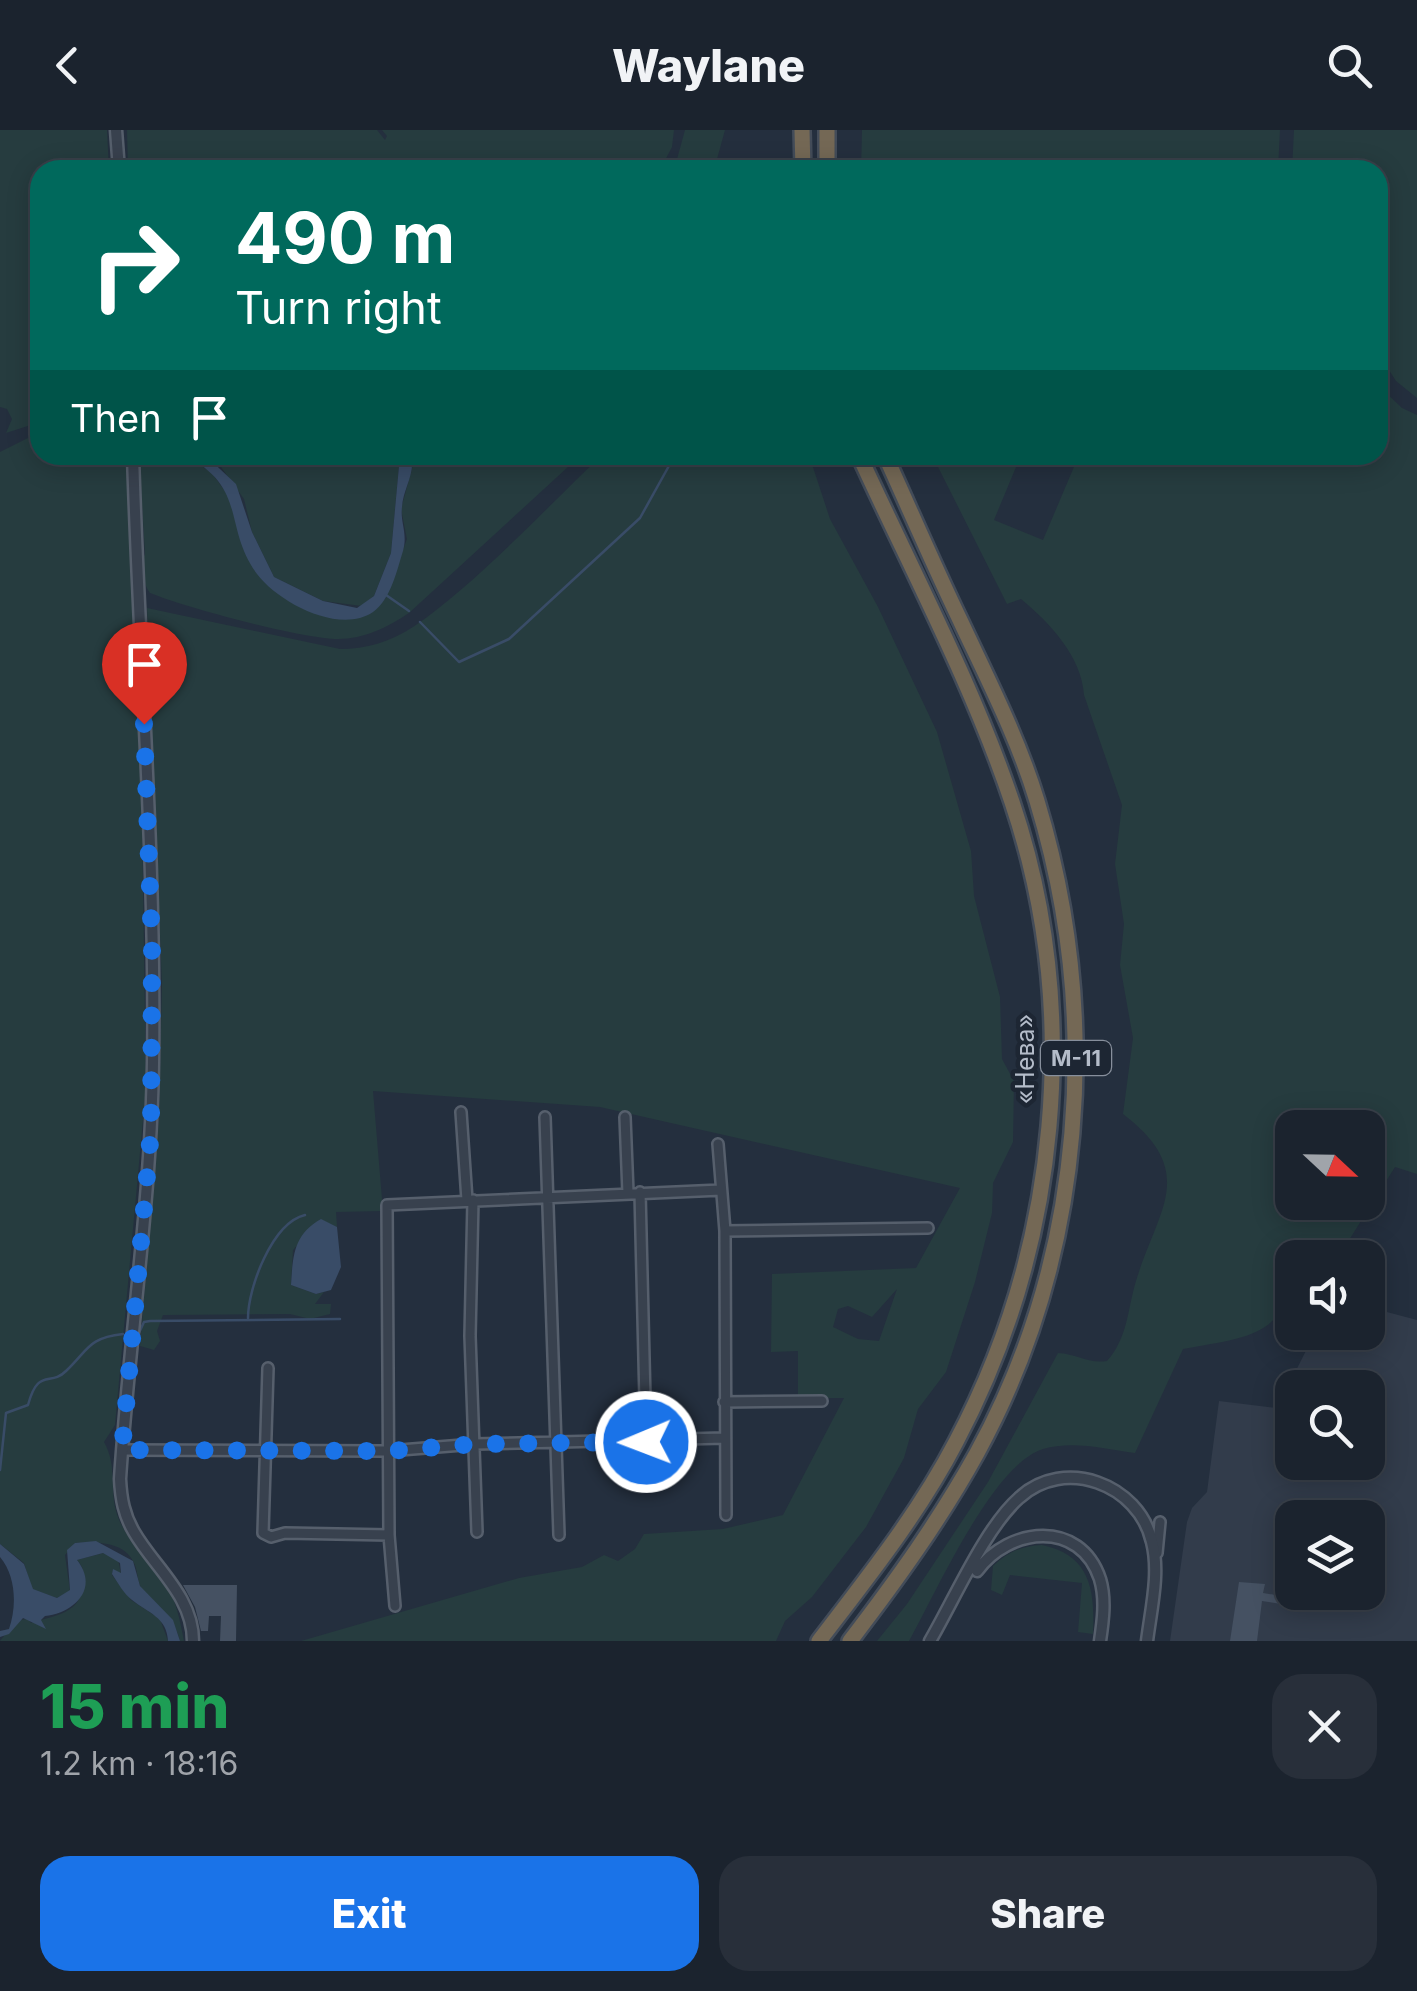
<!DOCTYPE html>
<meta charset="utf-8">
<style>
body{margin:0;font-family:Inter,sans-serif;background:#282f3a;color:#f1f3f6;height:100vh;display:flex;flex-direction:column;font-size:38px;white-space:nowrap}
*{box-sizing:border-box;margin:0}
p{font-size:32px;color:#a0a4aa}
.icon{flex:none;width:55px;height:55px;fill:none;stroke:currentColor;stroke-width:2;stroke-linecap:round;stroke-linejoin:round}
.map{position:relative;height:1511px;overflow:hidden}
.details{display:flex;flex-direction:column;background:#1b232e;flex:1}
.details>*{flex:none}
.banner{position:absolute;left:30px;top:30px;width:1358px;height:305px;border-radius:30px;box-shadow:0 5px 25px #0003,0 0 0 2px #39404a;background:#00695c;color:#fff;overflow:hidden}
.needle{width:65px;rotate:112deg}
.tools{position:absolute;left:1275px;top:980px;display:grid;gap:20px}
.tools a{display:grid;place-items:center;width:110px;height:110px;border-radius:20px;background:#1b232e;box-shadow:0 5px 25px #0003,0 0 0 2px #39404a;font-size:50px}
.pin{position:absolute;display:grid;place-items:center;width:85px;height:85px;color:#fff;margin:-102px -42px;border-radius:50% 50% 50% 0;rotate:-45deg;box-shadow:0 0 10px #0007}
.pin .icon{rotate:45deg}
.me{position:absolute;width:110px;margin:-55px;rotate:269deg;stroke-linejoin:round;filter:drop-shadow(0 0 8px #0008)}
.turn{display:flex;align-items:center;gap:35px;height:210px;padding:0 40px;font-size:45px}
.turn .icon{width:130px;height:130px;stroke-width:2.5}
.turn b{display:block;font-size:70px;line-height:85px}
.then{display:flex;align-items:center;height:95px;padding:0 40px;background:#0003;gap:20px;font-size:38px}
.round{display:grid;place-items:center;flex:none;width:105px;height:105px;border-radius:30px;background:#282f3a}
.summary{display:flex;align-items:center;justify-content:space-between;height:170px;padding:0 40px}
h1{font-size:60px;font-weight:800;line-height:75px;color:#1e9e55}
.button{display:flex;gap:20px;margin-top:auto;padding:20px 40px}
.button a{flex:1;height:115px;border-radius:30px;background:#1a73e8;color:#fff;font-size:40px;font-weight:800;line-height:115px;text-align:center}
.button a+a{background:#282f3a;color:#f1f3f6}
header{display:flex;justify-content:space-between;align-items:center;height:130px;padding:0 40px;background:#1b232e;font-size:45px;font-weight:800}
.map>svg:first-child{display:block}
</style>
<header><svg class="icon" aria-label="back" viewBox="0 0 24 24"><path d="M15 5l-7 7 7 7"/></svg>Waylane<svg class="icon" aria-label="search" viewBox="0 0 24 24"><circle cx="10" cy="10" r="6"/><path d="M15 15l6 6"/></svg></header>
<div class="map">
<svg width="1417" height="1511" viewBox="0 0 1417 1511">
<rect width="100%" height="100%" fill="#242f3e"/>
<path fill="#323c4b" fill-rule="evenodd" d="M1368,1177L1417,1190V1511H1170L1187,1392L1192,1378L1207,1362L1219,1271L1277,1278L1315,1203L1368,1202ZM1292,1258H1368V1332H1292ZM1292,1388H1368V1462H1292Z"/>
<path fill="#263c3f" fill-rule="evenodd" d="M0,0H107L109,40H40V292L6,303L12,289L7,279L0,277Z
M127,0H377L385,10L387,6L382,0H674L672,17L660,40H128Z
M685,0H725L714,40H674Z
M862,0H1280L1278,40H861Z
M1294,0H1417V268L1396,251L1378,223V40H1292Z
M1378,255L1402,278L1417,285V1044L1395,1037L1344,1118L1292,1128C1292,1207 1249,1207 1183,1219L1135,1323C1107,1319 1072,1310 1043,1319C992,1335 936,1463 909,1511H877L907,1474L988,1352L1058,1223C1077,1224 1088,1234 1107,1231C1128,1207 1127,1181 1136,1151C1157,1080 1200,1043 1123,984L1133,908L1120,835L1124,794L1115,734L1122,675L1084,565C1082,527 1049,492 1021,469L1007,474L932,325H1021L994,390L1043,410L1079,325H1378ZM1292,998H1368V1072H1292Z
M40,302V325H127L142,686L146,957L115,1295L104,1312C117,1335 110,1357 116,1381C124,1410 149,1427 165,1452C176,1470 180,1490 184,1511H180C174,1486 159,1479 143,1461C136,1451 139,1441 133,1431C122,1410 93,1412 75,1413L65,1425L70,1461L57,1468L32,1459L24,1433L0,1414V322Z
M139,325H184L211,342L231,369L246,424L320,485L337,488L371,483L385,469L407,409L401,379L413,335L411,325H581L409,483C388,497 364,509 338,509C299,508 187,478 150,463C143,454 139,434 145,424Z
M205,325H400L391,423L374,466L362,476L323,471L274,447L252,402L244,369L221,337Z
M602,325H809L830,389L878,477L937,602L971,721L974,766L1000,867L1002,929L1014,951L1013,1012L993,1053L992,1083L975,1152L946,1242L918,1279L904,1328L866,1397L812,1467L785,1491L776,1511H301L519,1448L582,1437L604,1425L618,1431L635,1419L644,1404L723,1399L783,1385L844,1268H798V1221L771,1222L772,1144L916,1138L960,1058L600,977L373,961L383,1081L336,1082L337,1097L321,1090L293,1120L291,1155L316,1164L324,1162L315,1174H331L330,1184L310,1189L290,1184L163,1185L157,1201L160,1211L154,1220L140,1216L159,988L162,855L147,478L340,519C366,519 390,512 413,497C476,454 545,379 602,325ZM897,1159L879,1211L858,1209L833,1197L838,1179L848,1176L872,1187Z
M1042,1415C1091,1425 1095,1461 1093,1504L1078,1502L1082,1453L1010,1445L1002,1465L991,1460L993,1436C1008,1422 1021,1416 1042,1415Z
M103,1423L118,1429L121,1444L113,1440L112,1445L131,1470L160,1489L168,1511H0L17,1490L28,1489L31,1493C55,1485 82,1484 83,1453C84,1442 84,1438 77,1430Z"/>
<path fill="#394c67" d="M184,325H205L236,354L252,402L274,447L323,471L357,478L374,466L391,423L400,325H411C416,343 403,359 402,377C400,393 408,403 403,421C397,440 391,469 373,482C339,505 278,472 257,444C222,396 249,358 184,325Z
M321,1089L337,1097L341,1137L331,1160L316,1164L291,1155C293,1126 293,1105 321,1089Z
M96,1411L133,1431L140,1456L173,1490L180,1511H168C167,1487 148,1483 132,1470C124,1464 118,1453 112,1444L113,1439L121,1443L120,1433L103,1423L77,1430C100,1459 73,1483 45,1486L41,1490L46,1499L23,1488L9,1504L0,1507V1501L9,1499C17,1476 16,1446 0,1427V1414L24,1434L33,1459L57,1468L70,1460L67,1420L75,1413Z"/>
<g fill="none" stroke-linecap="round" stroke-linejoin="round">
<path stroke="#394c67" stroke-width="2.5" d="M386,465L409,481
M420,492L459,532L509,509L640,388L675,325
M248,1188C248,1158 272,1093 305,1085
M138,1205L144,1192L150,1191L340,1189
M0,1340L6,1283L28,1275C38,1237 50,1257 66,1241C89,1219 88,1208 123,1204"/>
</g>
<path fill="#455162" d="M1239,1452L1265,1454L1263,1463L1289,1467L1288,1475L1262,1471L1257,1511H1230Z
M183,1455H237L236,1511H220L221,1486H209L208,1501H201L195,1477Z"/>
<g fill="none" stroke-linecap="round" stroke-linejoin="round">
<defs>
<path id="minor" d="M461,982L467,1070
M545,987L559,1405
M625,987L628,1063
M718,1014L725,1101L726,1385
M640,1062L646,1312
M473,1070L470,1206L477,1402
M725,1101L928,1098
M268,1238L263,1403L271,1407L285,1403L389,1405
M724,1272L822,1271
M122,1320L388,1321L475,1314L725,1308
M1157,1423L1160,1392
M395,1476L389,1405L387,1075L721,1060"/>
<path id="tertiary" d="M116,0L119,40
M133,325C139,527 156,730 153,933C151,1072 129,1210 120,1349C121,1369 124,1385 134,1402C154,1437 193,1466 193,1511
M977,1441C1009,1397 1080,1389 1100,1449C1106,1469 1103,1491 1100,1511
M930,1511C954,1470 985,1398 1019,1368C1064,1326 1139,1354 1152,1412C1160,1443 1151,1479 1147,1511"/>
<path id="motorway" d="M802,0L803,40
M827,0V40
M819,1511C868,1447 919,1383 956,1312C1059,1118 1082,880 1012,672C972,553 911,439 859,325
M850,1511C896,1451 940,1390 977,1323C1085,1126 1102,885 1037,671C1018,608 988,550 960,490C934,436 910,380 885,325"/>
</defs>
<use href="#minor" stroke="#565f6c" stroke-width="14"/>
<use href="#tertiary" stroke="#565f6c" stroke-width="15"/>
<use href="#motorway" stroke="#434c59" stroke-width="20"/>
<use href="#minor" stroke="#38414e" stroke-width="9"/>
<use href="#tertiary" stroke="#38414e" stroke-width="10"/>
<use href="#motorway" stroke="#746855" stroke-width="15"/>
</g>
<g fill="none" stroke-linecap="round" stroke-linejoin="round">
<path stroke="#1a73e8" stroke-width="18" stroke-dasharray="0 32.4" d="M144,594L152,816L151,1002L122,1320L388,1321L476,1314L646,1312"/>
</g>
<g text-anchor="middle" stroke-width="9" stroke-linejoin="round" paint-order="stroke">
<rect fill="#1d2633" stroke="#878f9c" stroke-width="2.5" x="1041" y="911" width="70" height="34" rx="8"/>
<g font-size="22" font-weight="bold" fill="#b4bcc9">
<text x="1076" y="936">М-11</text>
</g>
<g font-size="25" fill="#b4bcc9" stroke="#1d2633">
<text transform="translate(1025 929) rotate(-90)" y="9">«Нева»</text>
</g>
</g>
</svg>
<div class="tools">
<a><svg class="needle" viewBox="-14 -14 28 28"><path d="M0-13l5 13h-10z" fill="#e53935"/><path d="M0 13l5-13h-10z" fill="#a0a4aa"/></svg></a>
<a><svg class="icon" aria-label="sound" viewBox="0 0 24 24"><path d="M4 9h4l5-4v14l-5-4H4zM17 9q2 3 0 6"/></svg></a>
<a><svg class="icon" aria-label="search" viewBox="0 0 24 24"><circle cx="10" cy="10" r="6"/><path d="M15 15l6 6"/></svg></a>
<a><svg class="icon" aria-label="layers" viewBox="0 0 24 24"><path d="M12 4l9 5-9 5-9-5zM3 14l9 5 9-5"/></svg></a>
</div>
<div class="pin" style="left:144px;top:594px;background:#d93025"><svg class="icon" aria-label="arrive" viewBox="0 0 24 24"><path d="M6 21V4h12l-3 4 3 4H6"/></svg></div>
<svg class="me" style="left:646px;top:1312px" viewBox="-20 -20 40 40"><circle r="17" fill="#1a73e8" stroke="#fff" stroke-width="3"/><path d="M0-11L8 9 0 5-8 9z" fill="#fff"/></svg>
<div class="banner">
<div class="turn"><svg class="icon" aria-label="right" viewBox="0 0 24 24"><path d="M7 20v-9h11M14 6l5 5-5 5"/></svg><div><b>490 m</b>Turn right</div></div>
<div class="then">Then<svg class="icon" aria-label="arrive" viewBox="0 0 24 24"><path d="M6 21V4h12l-3 4 3 4H6"/></svg></div>
</div>
</div>
<section class="details">
<div class="summary"><div><h1>15 min</h1><p>1.2 km · 18:16</p></div><a class="round"><svg class="icon" aria-label="close" viewBox="0 0 24 24"><path d="M6 6l12 12M18 6L6 18"/></svg></a></div>
<div class="button"><a>Exit</a><a>Share</a></div>
</section>
